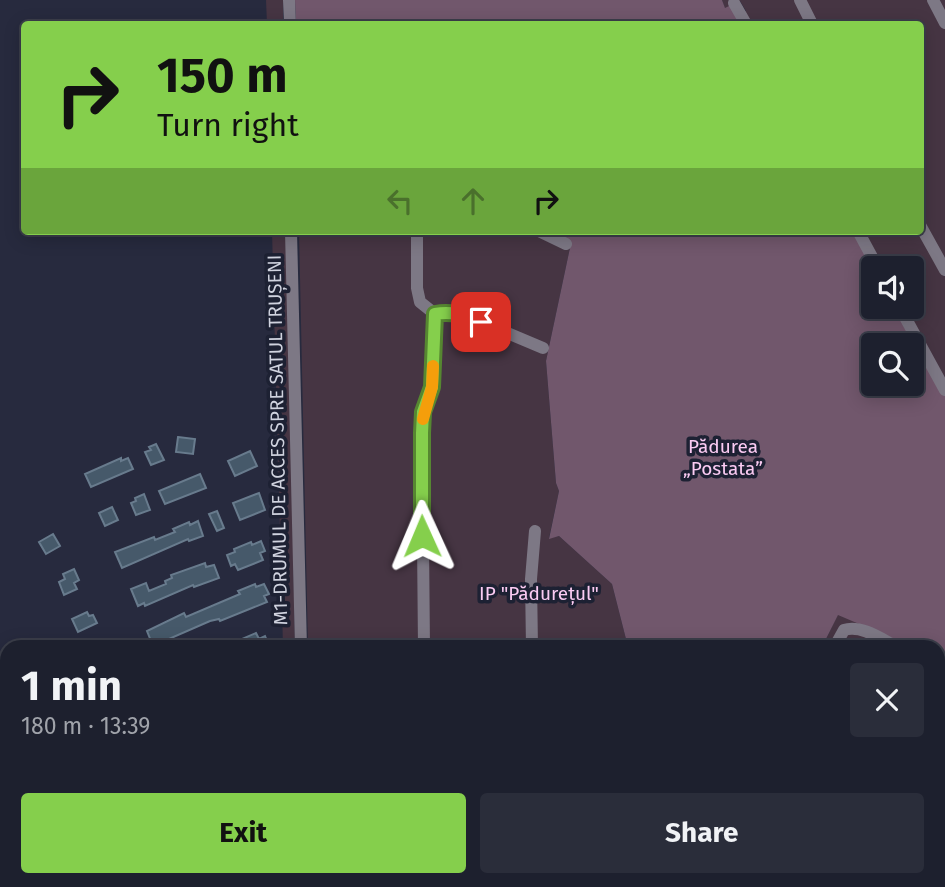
<!DOCTYPE html>
<meta charset="utf-8">
<style>
body{margin:0;font-family:"Fira Sans",sans-serif;background:#2a2d3a;color:#f1f3f6;height:100vh;display:flex;flex-direction:column;font-size:26px;white-space:nowrap}
*{box-sizing:border-box;margin:0}
p{font-size:23px;color:#a0a3aa}
.icon{flex:none;width:38px;height:38px;fill:none;stroke:currentColor;stroke-width:2;stroke-linecap:round;stroke-linejoin:round}
.map{position:relative;flex:1;overflow:hidden}
.sheet{position:absolute;left:0px;top:640px;width:945px;height:247px;display:flex;flex-direction:column;background:#1d202e;border-radius:21px 21px 0 0;box-shadow:0 4px 18px #0003,0 0 0 2px #3b3e4a}
.sheet>*{flex:none}
.hud{position:absolute;left:21px;top:21px;width:903px;height:214px;border-radius:7px;box-shadow:0 4px 18px #0003,0 0 0 2px #3b3e4a;background:#85cf4c;color:#111;overflow:hidden}
.controls{position:absolute;left:861px;top:256px;display:grid;gap:14px}
.controls a{display:grid;place-items:center;width:63px;height:63px;border-radius:7px;background:#1d202e;box-shadow:0 4px 18px #0003,0 0 0 2px #3b3e4a;font-size:35px}
.pin{position:absolute;display:grid;place-items:center;width:60px;height:60px;color:#fff;margin:-30px;border-radius:14px;box-shadow:0 4px 10px #0006}
.me{position:absolute;width:77px;margin:-38px;rotate:359deg;stroke-linejoin:round;filter:drop-shadow(0 0 5px #0008)}
.turn{display:flex;align-items:center;gap:24px;height:147px;padding:0 21px;font-size:32px}
.turn .icon{width:91px;height:91px;stroke-width:2.5}
.turn b{display:block;font-size:49px;line-height:60px}
.lanes{display:flex;align-items:center;height:66px;padding:0 21px;background:#0003;justify-content:center;gap:35px;direction:ltr}
.lanes .off{opacity:.35}
.round{display:grid;place-items:center;flex:none;width:74px;height:74px;border-radius:7px;background:#2a2d3a}
.head{display:flex;align-items:center;justify-content:space-between;height:119px;padding:0 21px}
h1{font-size:42px;font-weight:700;line-height:52px}
.primary-button{display:flex;gap:14px;margin-top:auto;padding:14px 21px}
.primary-button a{flex:1;height:80px;border-radius:7px;background:#85cf4c;color:#111;font-size:28px;font-weight:700;line-height:80px;text-align:center}
.primary-button a+a{background:#2a2d3a;color:#f1f3f6}
.map>svg:first-child{display:block}
</style>
<div class="map">
<svg width="945" height="887" viewBox="0 0 945 887">
<rect width="100%" height="100%" fill="#272a3e"/>
<path fill="#463543" d="M266,0H283V24H267Z
M722,0H945V396L896,306H912V268H875L855,231H920V24H742L737,16L746,11L740,1L725,9Z
M272,231H287L295,647H283Z
M299,231H547L571,243L546,361L556,483L559,491L549,538L559,536L612,584L626,639L637,647H308Z
M838,614L913,647L822,648Z
M938,659L945,662V814L938,811Z
M493,880H842V887H809L780,883V887H517Z"/>
<path fill="#71576c" fill-rule="evenodd" d="M295,0H722L725,8L731,5L742,24H296Z
M547,231H855L873,268V306H896L945,396V662L938,659V648L913,647L838,615L822,647H637L626,639L612,584L559,536L549,539L559,491L556,483L546,361L571,243ZM873,345H912V383H873Z
M938,811L945,814V887H842V880H938Z
M313,880H413L437,887H313Z"/>
<path fill="#46596a" stroke="#687b8d" stroke-width="2" d="M178,437L195,439L193,454L176,452Z
M156,444L164,460L151,465L145,452L151,450L149,447Z
M250,451L257,466L235,476L228,461Z
M121,458V461L128,458L133,469L91,487L85,474Z
M200,474L206,488L165,504L159,491Z
M259,493L265,510L240,520L233,503Z
M144,494L150,510L136,515L131,503L136,501L135,498Z
M112,507L118,520L105,526L99,513Z
M217,511L224,528L217,531L209,514Z
M198,521L203,536L189,541L188,539L122,568L115,552L154,537L155,540L175,532L173,529L189,522L190,525Z
M53,534L60,546L46,554L39,542Z
M261,541L265,551L260,553L263,560L238,570L235,564L231,566L227,555L235,552L234,549L251,542L252,545Z
M205,563L206,567L214,565L219,578L194,587L193,585L145,606L144,603L138,606L131,589L146,583L149,591L166,584L165,581L172,578L171,575Z
M74,569L79,580L74,583L77,589L64,595L59,582L65,579L63,574Z
M255,584L256,587L264,584L269,594L264,596L267,602L220,621L219,619L210,621L153,646L147,631L184,613L186,617L240,594L238,591Z
M87,612L89,616L93,615L97,623L78,632L72,619Z
M256,633L259,639L265,636L270,648H221Z"/>
<g fill="none" stroke-linecap="round" stroke-linejoin="round">
<path stroke="#7d7885" stroke-width="12" d="M289,0L290,24
M800,0L812,24
M933,0L945,23
M734,3L746,24
M920,225L945,270
M291,231L301,648
M417,231V288L420,302L435,314L432,387L423,412L422,433L424,648
M539,231L566,244
M858,231L878,268
M899,306L945,390
M435,314L447,312L460,313L543,348
M532,648L531,579L535,531
M834,648L844,630C861,624 883,640 899,648
M938,666L945,669
M938,800L945,803
M0,816L7,817
M305,880V887
M453,880L476,887
M655,880V887
M773,880V887
M533,887V880"/>
</g>
<g fill="none" stroke-linecap="round" stroke-linejoin="round">
<defs>
<path id="route" d="M422,536V433L423,412L432,387L435,314C452,311 464,315 481,322"/>
</defs>
<use href="#route" stroke="#568731" stroke-width="18"/>
<use href="#route" stroke="#85cf4c" stroke-width="12"/>
<path stroke="#f59e0b" stroke-width="12" d="M423,419L432,387L433,366"/>
</g>
<g text-anchor="middle" stroke-width="7" stroke-linejoin="round" paint-order="stroke">
<g font-size="19" fill="#d0d3df" stroke="#1d2133">
<text transform="translate(277 440) rotate(-91)" y="7">M1-DRUMUL DE ACCES SPRE SATUL TRUȘENI</text>
</g>
<g font-size="19" fill="#fbcbf3" stroke="#1d2133">
<text x="723" y="453">Pădurea<tspan x="723" dy="22">„Postata”</tspan></text>
<text x="539" y="600">IP "Pădurețul"</text>
</g>
</g>
</svg>
<div class="controls">
<a><svg class="icon" aria-label="sound" viewBox="0 0 24 24"><path d="M4 9h4l5-4v14l-5-4H4zM17 9q2 3 0 6"/></svg></a>
<a><svg class="icon" aria-label="search" viewBox="0 0 24 24"><circle cx="10" cy="10" r="6"/><path d="M15 15l6 6"/></svg></a>
</div>
<div class="pin" style="left:481px;top:322px;background:#d93025"><svg class="icon" aria-label="arrive" viewBox="0 0 24 24"><path d="M6 21V4h12l-3 4 3 4H6"/></svg></div>
<svg class="me" style="left:422px;top:536px" viewBox="-20 -20 40 40"><path d="M0-17L14 15 0 8-14 15z" fill="#85cf4c" stroke="#fff" stroke-width="4"/></svg>
<div class="hud">
<div class="turn"><svg class="icon" aria-label="right" viewBox="0 0 24 24"><path d="M7 20v-9h11M14 6l5 5-5 5"/></svg><div><b>150 m</b>Turn right</div></div>
<div class="lanes"><svg class="icon off" aria-label="left" viewBox="0 0 24 24"><path d="M17 20v-9H6M10 6l-5 5 5 5"/></svg><svg class="icon off" aria-label="ahead" viewBox="0 0 24 24"><path d="M12 20V5M6 11l6-6 6 6"/></svg><svg class="icon" aria-label="right" viewBox="0 0 24 24"><path d="M7 20v-9h11M14 6l5 5-5 5"/></svg></div>
</div>
<section class="sheet">
<div class="head"><div><h1>1 min</h1><p>180 m · 13:39</p></div><a class="round"><svg class="icon" aria-label="close" viewBox="0 0 24 24"><path d="M6 6l12 12M18 6L6 18"/></svg></a></div>
<div class="primary-button"><a>Exit</a><a>Share</a></div>
</section>
</div>
